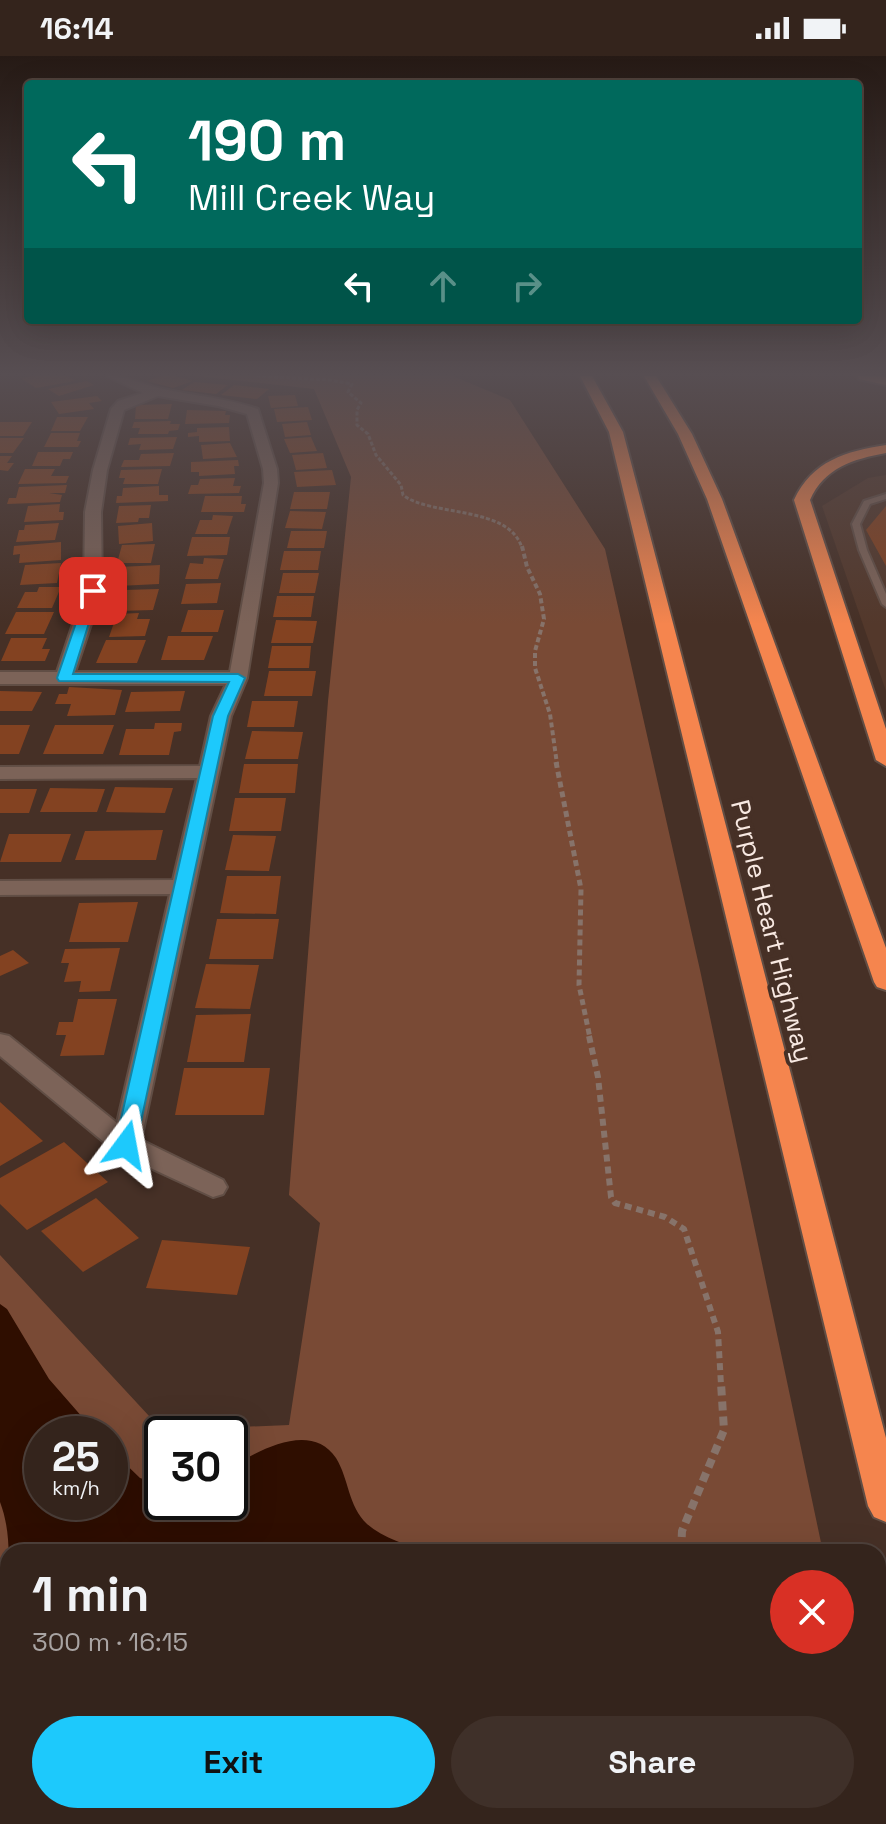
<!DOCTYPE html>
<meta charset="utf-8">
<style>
body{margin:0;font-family:"Space Grotesk",sans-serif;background:#3f3029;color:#f1f3f6;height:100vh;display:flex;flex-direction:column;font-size:30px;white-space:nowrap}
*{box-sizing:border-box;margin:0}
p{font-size:26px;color:#a9a4a3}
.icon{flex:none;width:44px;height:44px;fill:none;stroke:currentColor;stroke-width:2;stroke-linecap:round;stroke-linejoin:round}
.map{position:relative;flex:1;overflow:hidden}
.sheet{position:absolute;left:0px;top:1488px;width:886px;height:280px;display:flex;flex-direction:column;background:#34241c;border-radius:24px 24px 0 0;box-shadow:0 8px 32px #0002,0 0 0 2px #4e413b}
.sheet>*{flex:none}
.banner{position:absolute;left:24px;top:24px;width:838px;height:244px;border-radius:8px;box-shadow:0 8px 32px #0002,0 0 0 2px #4e413b;background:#00695c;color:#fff;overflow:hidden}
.speed{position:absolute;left:24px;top:1360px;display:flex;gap:16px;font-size:40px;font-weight:700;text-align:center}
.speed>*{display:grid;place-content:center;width:104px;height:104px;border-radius:50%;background:#34241c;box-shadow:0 8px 32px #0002,0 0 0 2px #4e413b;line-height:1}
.speed small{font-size:20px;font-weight:400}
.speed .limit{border:4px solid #111;border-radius:12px;background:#fff;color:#111}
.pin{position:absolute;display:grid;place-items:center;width:68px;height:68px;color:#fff;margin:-34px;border-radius:16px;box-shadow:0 4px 12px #0006}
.me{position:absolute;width:88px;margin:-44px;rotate:13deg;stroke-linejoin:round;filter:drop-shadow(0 0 6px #0008)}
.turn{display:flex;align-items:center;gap:28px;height:168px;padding:0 32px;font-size:36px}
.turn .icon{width:104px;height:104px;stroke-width:2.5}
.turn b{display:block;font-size:56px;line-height:68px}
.lanes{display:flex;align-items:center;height:76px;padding:0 32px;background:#0003;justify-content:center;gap:40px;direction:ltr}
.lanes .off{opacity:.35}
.round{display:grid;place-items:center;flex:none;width:84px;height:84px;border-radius:42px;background:#3f3029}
.summary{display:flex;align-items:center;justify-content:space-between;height:136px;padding:0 32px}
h1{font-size:48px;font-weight:600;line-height:60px}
.cta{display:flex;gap:16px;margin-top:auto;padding:16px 32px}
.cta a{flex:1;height:92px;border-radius:48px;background:#1dc9fc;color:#111;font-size:32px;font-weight:600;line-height:92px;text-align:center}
.cta a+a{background:#3f3029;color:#f1f3f6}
.status{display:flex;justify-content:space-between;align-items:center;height:56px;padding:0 40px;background:#34241c;direction:ltr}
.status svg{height:22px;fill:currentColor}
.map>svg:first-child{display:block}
</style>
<div class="status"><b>16:14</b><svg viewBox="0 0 49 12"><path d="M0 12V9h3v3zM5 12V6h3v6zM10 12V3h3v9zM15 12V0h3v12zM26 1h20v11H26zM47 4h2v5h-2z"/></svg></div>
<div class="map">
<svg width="886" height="1768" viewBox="0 0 886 1768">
<rect width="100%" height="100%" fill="#463026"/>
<path fill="#53382b" d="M886,419V635L822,450L868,422Z"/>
<path fill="#794a35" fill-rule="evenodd" d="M197,320H453L510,344L605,493L700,914L823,1496H8V1760H878V1755L881,1768H0V1199L162,1374L289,1369L320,1167L289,1139L328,645L351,421L314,333ZM42,1378H110V1446H42ZM162,1378H230V1446H162Z"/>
<path fill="#2f0e00" d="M0,1248L7,1253L49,1323L97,1378H42V1446H110V1393L140,1422L162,1429V1446H230V1412C257,1395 311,1364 336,1402C349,1423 348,1450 367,1468C383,1482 409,1490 429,1496H8V1760H703L704,1768H0C0,1714 0,1660 0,1606C1,1554 19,1496 0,1446Z"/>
<path fill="#834221" d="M34,320H68L75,325L36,332L21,322Z
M161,320H175L193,325L173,332L147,325Z
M87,325L94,329L59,340L48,333Z
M194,326L228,329L216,338L182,334Z
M234,329L269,333L257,343L221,339Z
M295,339L298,350L271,352L268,340Z
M97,340L102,345L89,347L94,353L59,358L51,346Z
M172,348L168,363H135L136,349Z
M308,351L312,364L277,366L274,353Z
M187,354L226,355L225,359H230L229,367L185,368Z
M57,361H88L80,375H51Z
M171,365L170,368H180L178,374L169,375L168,378H138L140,372H132L134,366Z
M0,366H32L23,380H0Z
M307,366L311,379L285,381L282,368Z
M229,371L230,385L199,386V380L188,381V377L197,376V372Z
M51,377H80L77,385H81L78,391H44Z
M177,381L173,393L139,394L141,388L128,389L130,382Z
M311,381L317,395L290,397L284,383Z
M0,382H24L13,397H0Z
M230,387L237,401L203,403L201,389Z
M38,396H73L70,403H63L60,410H32Z
M174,397L170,410L121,411L124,404H139L141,398Z
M323,397L327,412L296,414L292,399Z
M0,400H12L7,407H14L8,415L0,414Z
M238,404L239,410H234L235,418L199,420V416H191V406Z
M25,413H55L51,420H69L66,427L18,428Z
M162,413L158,428H123L125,422H119L121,414Z
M332,414L336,429L297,431L294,416Z
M235,422L233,430H241L239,437L188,438L191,429H198L200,423Z
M67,429L65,437H49L62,439L60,446L7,448L9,442H16L19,431Z
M159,430V439H168V445L116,447L117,440H122L123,432Z
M294,436H330L327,453H290Z
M205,440H242L241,448H246L244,456H201Z
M60,448L59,456H64L63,464L24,466L28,450Z
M151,449L149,462H139L138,466L116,467L119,450Z
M886,450V510L866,474Z
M290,455L326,456L322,473L285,472Z
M213,459L233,460L227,478H195L200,464H212Z
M59,467L55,484L16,486L19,474H24L25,469Z
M152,467L153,485L119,488L118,470Z
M291,475H327L324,492H287Z
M192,481H230L227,499L187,500Z
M61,486V504L19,507L20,498L13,499L14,490Z
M155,488L151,507H117L122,489Z
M284,495H321L318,514H280Z
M204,502L224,503L218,523H185L190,507L203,508Z
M61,507L57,527L20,529L25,509Z
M160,509L159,528L118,530L119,511Z
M283,517H319L315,537H279Z
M221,527L217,547L181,548L186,528Z
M39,531H61L52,552H17L25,536H37Z
M159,533L153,554L117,555L124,534Z
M277,540H314L311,561H273Z
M188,554H224L218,576H181Z
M16,556H54L44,578H5Z
M139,557L137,563H150L145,580L109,581L117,558Z
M276,564L317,565L313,587H271Z
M168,580H213L204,604H161Z
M11,582H47L42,593H50L45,605H1Z
M106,584H146L137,607H96Z
M272,590H311L309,612H268Z
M269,615H316L312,640H264Z
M69,631L122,634L115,659L67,660L71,648H55L59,638H67Z
M0,635L42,636L32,655H0Z
M185,635L180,655L125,656L131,636Z
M252,645H298L294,671H247Z
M155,667H182L181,675L174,676L169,699H119L126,673H154Z
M0,669H30L19,698H0Z
M55,669H114L103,698H43Z
M252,675L303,676L298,703H245Z
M244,708H298L295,737H239Z
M115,731L173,732L165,757L106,756Z
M50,732L105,733L97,756H40Z
M0,733H37L29,757H0Z
M235,742H286L281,775H229Z
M163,774L156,804H75L85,775Z
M9,778H71L61,806H0Z
M233,779L276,780L269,815L225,814Z
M227,820H281L276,858L220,857Z
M138,846L128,886H69L79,847Z
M217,863H279L273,903H209Z
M120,892L110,935L79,936L81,925L64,926L69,907H61L65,893Z
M13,894L29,907L0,920V900Z
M206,908L259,909L250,953L195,952Z
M78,943H117L104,999L60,1000L66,979H56L59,966H73Z
M251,958L244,1006H187L196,959Z
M184,1012H270L264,1059H175Z
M0,1046L43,1085L0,1110Z
M64,1086L108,1126L27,1174L0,1148V1122Z
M96,1142L139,1182L83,1216L41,1175Z
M162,1184L250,1191L237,1239L146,1232Z"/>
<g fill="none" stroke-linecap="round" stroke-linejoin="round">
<defs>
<path id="lane" d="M886,438V443L870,448L860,468L867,494L886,538V551L882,548L859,494L852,468L864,445Z"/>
<path id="street" d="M107,320C127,320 143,329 163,333C195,340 227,342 258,353L277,413L278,427L247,622L231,660L141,1084L223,1124L227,1131L223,1138L213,1141L116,1096L0,1000V978L9,980L117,1067L170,838L0,839V825L173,824L197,722L0,723V711L200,710L211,660L226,628H0V616H57L84,535L85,456L93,414L111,353L118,345L143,337ZM158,340L218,350L247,358L263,413L264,427L230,616H75L102,535L101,456L107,414L124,354Z"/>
<path id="primary" d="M858,320L886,321V329L859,323Z"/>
<path id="highway" d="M580,320H592L623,376L886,1382V1466L874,1461L868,1450L609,376Z
M644,320H656L692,378L722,443L886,892V934L877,931L874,926L707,443L678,378Z
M886,389V397C853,403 824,412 810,444L886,673V710L876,704L794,444C812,405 846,395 886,389Z"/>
</defs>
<use href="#lane" stroke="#614e45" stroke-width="4"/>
<use href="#street" stroke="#614e45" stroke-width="4"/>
<use href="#primary" stroke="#614e45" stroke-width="4"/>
<use href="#highway" stroke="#614e45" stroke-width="4"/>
<path stroke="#87736a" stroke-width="3" stroke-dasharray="4 2" stroke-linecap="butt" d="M256,320L330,324L352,328L348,336L361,347L357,354V369L368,378L376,399L401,429L403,439C431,461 509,449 522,492"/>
<path stroke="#87736a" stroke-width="4" stroke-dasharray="5 3" stroke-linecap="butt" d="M522,490L527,511L540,538L544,563L535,595V612L550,658L557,708"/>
<path stroke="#87736a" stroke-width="5" stroke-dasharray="6 4" stroke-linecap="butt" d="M556,706L581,833L579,929L590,982"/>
<path stroke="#87736a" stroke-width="6" stroke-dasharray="7 5" stroke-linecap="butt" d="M589,980L598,1021L611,1141L615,1147L665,1161L684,1173L718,1276L721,1329"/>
<path stroke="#87736a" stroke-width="8" stroke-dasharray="9 6" stroke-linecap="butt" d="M681,1496L682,1475L724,1374L721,1327
M758,1760L759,1768"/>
<use href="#lane" fill="#7c6358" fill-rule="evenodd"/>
<use href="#street" fill="#7c6358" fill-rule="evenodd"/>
<use href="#primary" fill="#c57752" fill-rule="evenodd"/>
<use href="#highway" fill="#f5854e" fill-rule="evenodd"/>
</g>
<linearGradient id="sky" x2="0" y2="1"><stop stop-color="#261a15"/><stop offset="0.56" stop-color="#574e52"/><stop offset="1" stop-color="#574e52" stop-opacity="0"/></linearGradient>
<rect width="886" height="568" fill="url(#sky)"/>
<path fill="#1dc9fc" stroke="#1383a4" stroke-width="2" d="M93,531L99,535L73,618H238L245,622L228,660L136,1089L133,1094H118L115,1089L213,660L229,626L59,625L57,622L87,535Z"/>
<g text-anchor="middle" stroke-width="8" stroke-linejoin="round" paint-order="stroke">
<g font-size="26" fill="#f8e9e2" stroke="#463026">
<text transform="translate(772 875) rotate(76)" y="9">Purple Heart Highway</text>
</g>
</g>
</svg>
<div class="speed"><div>25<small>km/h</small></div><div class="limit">30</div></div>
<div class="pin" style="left:93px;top:535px;background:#d93025"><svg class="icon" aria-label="arrive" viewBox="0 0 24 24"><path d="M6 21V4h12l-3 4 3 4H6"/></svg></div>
<svg class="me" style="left:126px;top:1089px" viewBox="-20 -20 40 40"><path d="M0-17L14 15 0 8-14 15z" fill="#1dc9fc" stroke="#fff" stroke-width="4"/></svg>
<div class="banner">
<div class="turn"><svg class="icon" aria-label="left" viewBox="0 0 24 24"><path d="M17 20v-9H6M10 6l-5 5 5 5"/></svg><div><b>190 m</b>Mill Creek Way</div></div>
<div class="lanes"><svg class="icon" aria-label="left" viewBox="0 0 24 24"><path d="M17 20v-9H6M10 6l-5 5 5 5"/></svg><svg class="icon off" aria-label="ahead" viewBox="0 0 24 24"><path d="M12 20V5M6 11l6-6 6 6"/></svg><svg class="icon off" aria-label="right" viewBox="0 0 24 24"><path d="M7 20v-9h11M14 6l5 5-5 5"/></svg></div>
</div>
<section class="sheet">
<div class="summary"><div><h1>1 min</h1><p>300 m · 16:15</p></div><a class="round" style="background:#d93025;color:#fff"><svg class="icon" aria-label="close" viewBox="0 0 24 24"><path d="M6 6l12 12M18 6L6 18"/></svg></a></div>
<div class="cta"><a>Exit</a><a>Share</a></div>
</section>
</div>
